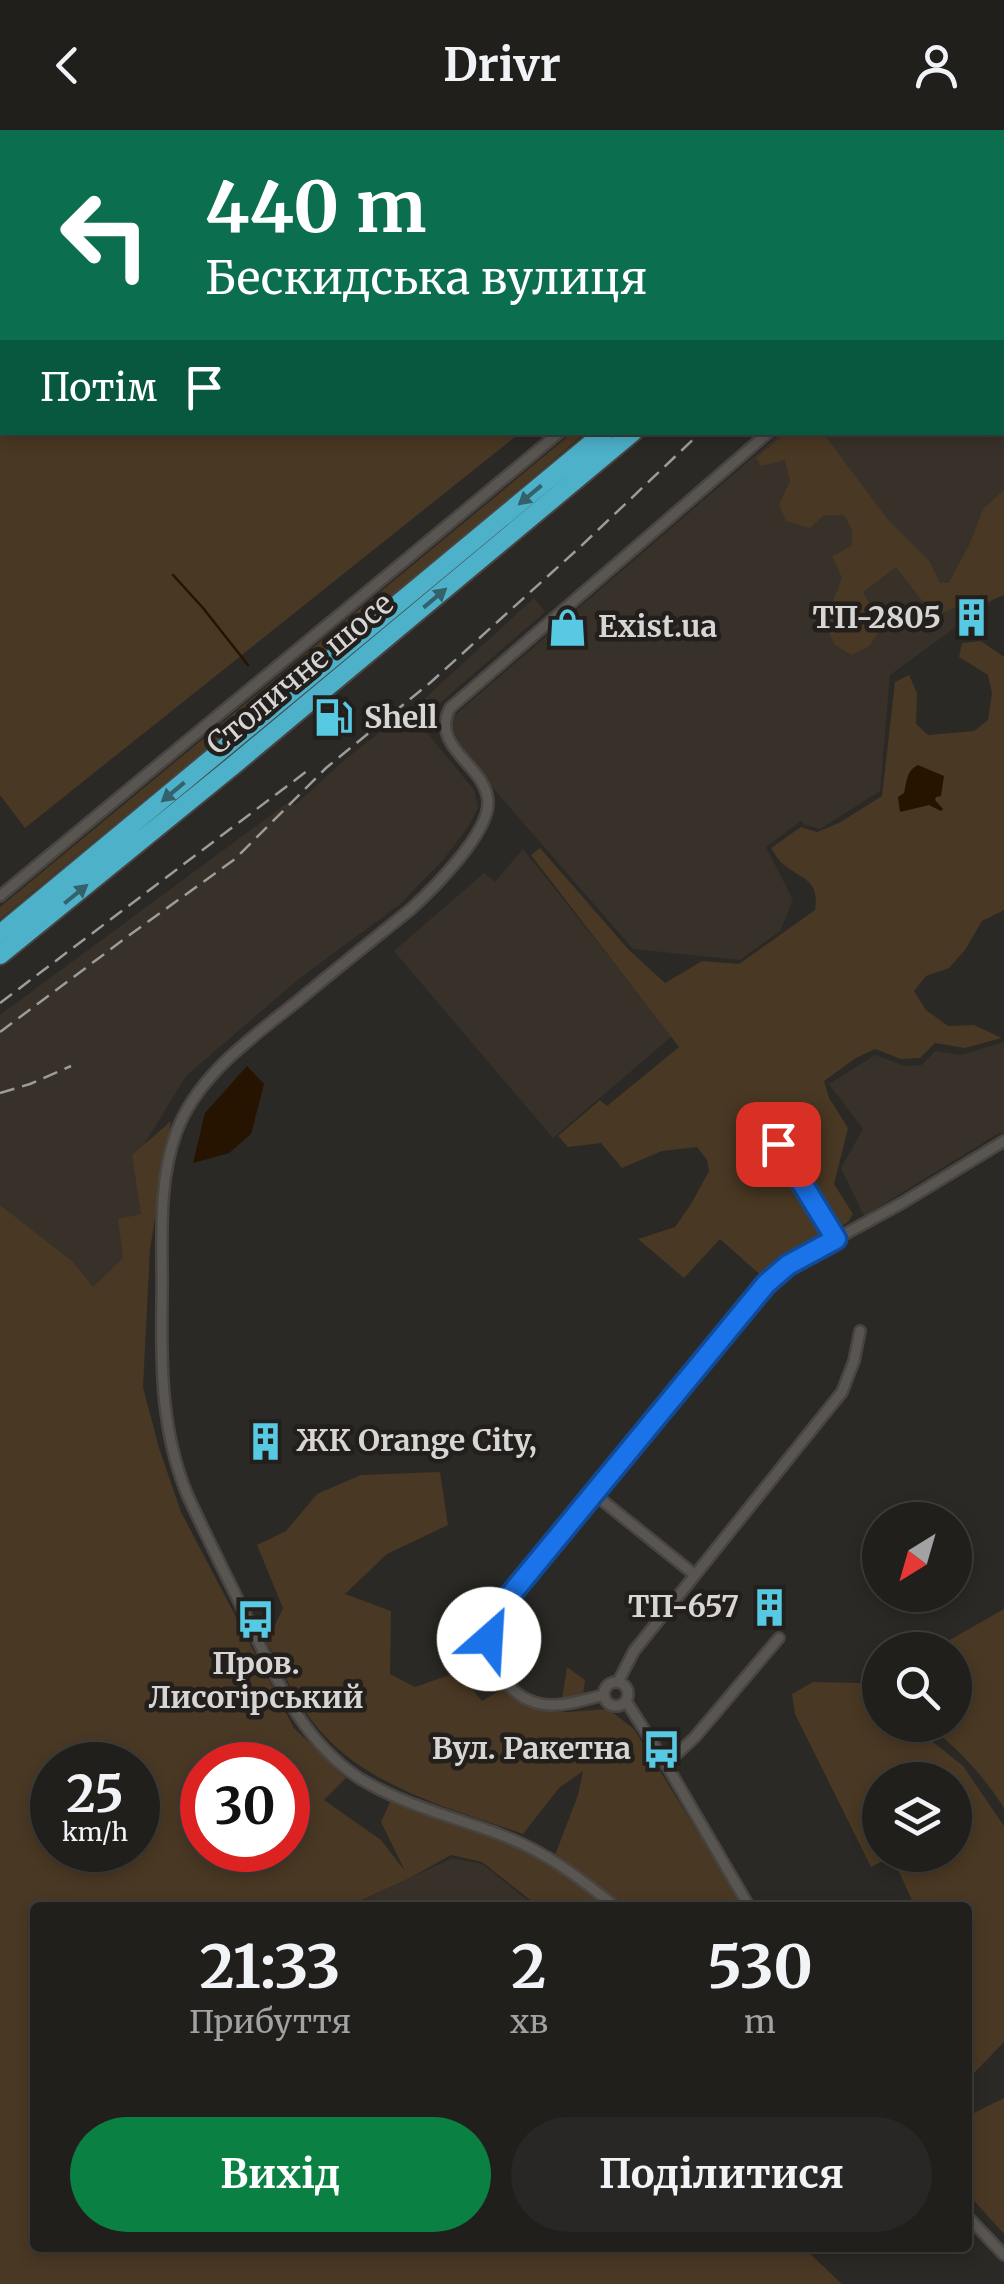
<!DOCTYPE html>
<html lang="uk">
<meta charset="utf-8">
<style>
body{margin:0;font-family:Merriweather,serif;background:#282725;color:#f1f3f6;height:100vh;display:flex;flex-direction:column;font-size:38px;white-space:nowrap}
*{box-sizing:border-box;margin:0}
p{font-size:32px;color:#a2a2a3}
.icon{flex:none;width:55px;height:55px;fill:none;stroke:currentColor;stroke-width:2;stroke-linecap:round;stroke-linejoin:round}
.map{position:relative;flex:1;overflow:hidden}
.drawer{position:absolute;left:30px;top:1772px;width:942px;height:350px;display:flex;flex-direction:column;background:#201f1c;border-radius:10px;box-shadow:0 5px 15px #0003,0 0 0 2px #3d3d3b}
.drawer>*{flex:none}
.hud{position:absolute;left:0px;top:0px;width:1005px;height:305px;box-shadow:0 5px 15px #0003,0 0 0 2px #3d3d3b;background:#0b6e4f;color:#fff;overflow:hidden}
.needle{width:65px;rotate:217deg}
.tools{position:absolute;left:862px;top:1372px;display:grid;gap:20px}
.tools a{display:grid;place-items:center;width:110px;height:110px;border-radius:50%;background:#201f1c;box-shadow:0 5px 15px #0003,0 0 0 2px #3d3d3b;font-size:50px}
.speed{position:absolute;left:30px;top:1612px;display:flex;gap:20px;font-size:50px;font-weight:700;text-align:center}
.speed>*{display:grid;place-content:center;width:130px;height:130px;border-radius:50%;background:#201f1c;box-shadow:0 5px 15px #0003,0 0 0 2px #3d3d3b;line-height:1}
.speed small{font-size:25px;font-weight:400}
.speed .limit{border:15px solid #d22;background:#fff;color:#111}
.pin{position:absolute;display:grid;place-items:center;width:85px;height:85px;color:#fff;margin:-42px;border-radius:20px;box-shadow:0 5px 15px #0006}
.me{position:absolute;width:110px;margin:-55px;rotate:26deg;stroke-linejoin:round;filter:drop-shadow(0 0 8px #0008)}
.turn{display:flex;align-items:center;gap:35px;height:210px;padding:0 40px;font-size:45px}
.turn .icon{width:130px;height:130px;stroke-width:2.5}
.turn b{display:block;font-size:70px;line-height:85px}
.then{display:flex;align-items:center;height:95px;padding:0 40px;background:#0003;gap:20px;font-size:38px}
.eta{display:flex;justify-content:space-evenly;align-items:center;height:170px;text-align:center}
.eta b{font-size:60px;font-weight:700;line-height:70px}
.action{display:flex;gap:20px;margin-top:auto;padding:20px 40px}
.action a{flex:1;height:115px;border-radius:60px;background:#0b8043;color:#fff;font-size:40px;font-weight:700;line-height:115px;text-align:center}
.action a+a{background:#282725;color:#f1f3f6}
header{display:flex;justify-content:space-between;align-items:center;height:130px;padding:0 40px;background:#201f1c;font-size:45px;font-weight:700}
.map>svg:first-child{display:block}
</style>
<header><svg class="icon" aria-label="back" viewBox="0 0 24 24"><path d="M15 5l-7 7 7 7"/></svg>Drivr<svg class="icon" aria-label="person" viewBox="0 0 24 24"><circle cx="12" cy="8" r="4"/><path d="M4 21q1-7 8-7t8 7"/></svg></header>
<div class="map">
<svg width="1004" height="2154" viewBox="0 0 1004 2154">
<rect width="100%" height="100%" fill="#2b2925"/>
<path fill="#383129" d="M1004,109V462L890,545L880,661L820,699L805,695L801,691L766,717L793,770L780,801L740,830L633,819L446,604L454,586L781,303L1002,302Z
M534,468L545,482L418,592L474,660L478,678L468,697L444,729L399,775L300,848L186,946L137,1026L144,1134L139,1214L0,1092V885L290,671L295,675L348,627L406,582L409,583Z
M523,719L672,906L553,1008L394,821L484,743L495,752Z
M1004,912V1004L999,1003L864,1086L841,1038L863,999L829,954L875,925L905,936L922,935L935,921L961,925Z
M452,1728L482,1734L536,1777L356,1778L355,1774Z"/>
<path fill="#493823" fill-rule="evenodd" d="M0,0H377L374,2H2V122H0Z
M494,0H882L879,2H491Z
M2,273V302L520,303L25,698L0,665V276Z
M572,303H585L445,422L0,789V777Z
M786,303H823L888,390L930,432L940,453H949L970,413L983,379L1004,360V465L985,473L972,470L934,486L896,437L863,462L882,498L869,516L851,525L835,515L824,494L842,448L832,426L852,416V400L844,385H824L810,398L786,391L779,375L790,351L785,330L761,336L756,328Z
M981,511L1004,527V780L982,791L965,820L949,838L926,846L914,861L926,880L948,896L974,895L1002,908L965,918L935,913L920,928L901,929L875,919L856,928L824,951L829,968L848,998L834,1054L853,1084L848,1092L765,1149L720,1109L684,1148L638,1109L675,1097L691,1074L709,1041L707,1030L697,1017L662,1021L622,1038L601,1013L568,1017L558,1006L600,970L607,976L679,917L531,725L540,718L628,819L665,853L702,831L739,834L815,780C820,748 801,750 782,733C778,730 774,722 771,718L801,697L817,702L839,693L882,666L895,552L909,545L917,563L916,594L928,605L974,601L988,590L992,563L988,545L959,527L962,513Z
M171,991L150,1119L143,1257L159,1318L181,1382L294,1598L346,1648L324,1670L381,1710L405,1741L381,1692L391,1670L504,1710L563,1742L606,1777H539L482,1732L451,1725L410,1748L355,1773L356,1777L35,1778V2118H718L719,2123L727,2122V2118H804L842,2154H0V1075L73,1132L93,1157L123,1128L118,1089L141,1084L132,1025ZM52,1635H138V1720H52ZM202,1635H288V1720H202Z
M440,1342L448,1395L387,1424L345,1464L391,1481L390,1544L415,1557L458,1542L482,1571L506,1557L539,1580L568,1582L608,1579L634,1599L744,1777H622L555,1725L578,1665L583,1641L559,1658L523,1704C447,1677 359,1656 309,1587C293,1565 281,1537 267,1513L283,1478L257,1415L286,1401L317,1364L361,1345Z
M1004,1479V1678C983,1645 958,1618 927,1595H955V1520H932Z
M567,1537L585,1550L583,1566L562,1569Z
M813,1552L861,1553L880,1569V1595H912L963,1636L1004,1696V1912L975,1942L968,1944V1778L915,1777L892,1726L871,1737L795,1584L792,1564ZM880,1650H955V1725H880Z
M1004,1968V2104L968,2064V1986Z"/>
<path fill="#261300" d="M918,635L944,646L941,666L936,667L935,670L943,679L941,681L929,675L900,682L898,667L904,663C907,652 906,641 918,635Z
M247,936L264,954L251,1004L229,1023L193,1033L205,983Z"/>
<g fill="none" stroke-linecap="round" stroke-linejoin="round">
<path stroke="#261300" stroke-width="2.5" d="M628,0L629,2
M173,445L203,478L248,535"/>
<defs>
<path id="street" d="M913,2L916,0
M1002,101L1004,100
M0,766L560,302
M778,1014L835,1109
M593,1363L695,1445
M604 1564a12 12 0 1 1 24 0a12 12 0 1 1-24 0Z
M618,1552L634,1521L842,1262L854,1231L860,1201
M604,1565C587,1569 567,1576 549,1575C517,1573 491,1544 490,1512C489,1497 499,1481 507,1469L766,1155L788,1135L902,1073L1004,1011
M626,1571L666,1634L750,1778
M666,1634L695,1607L779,1508
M617,1778C581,1749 545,1721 501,1705C454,1687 403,1675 359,1648C301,1610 276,1548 247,1488C227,1447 206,1406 187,1364C161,1301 161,1236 162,1169C163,1115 157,1055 176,1003C197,945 253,907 299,870C336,839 374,809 411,779C434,758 488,704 488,673C488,636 429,618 450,578L769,302
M968,2087L1004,2125"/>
<path id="highway" d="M959,2L962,0
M986,2L988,0
M0,804L605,302
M0,825L235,634L633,302"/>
</defs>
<use href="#street" stroke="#474441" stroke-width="14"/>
<use href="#highway" stroke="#474441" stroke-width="22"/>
<use href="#street" stroke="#595652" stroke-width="9"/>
<use href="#highway" stroke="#4cb1c9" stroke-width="18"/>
<path stroke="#9e9c99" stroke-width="2.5" stroke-dasharray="15 8" stroke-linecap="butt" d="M1002,45L1004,44
M0,873L311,638
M0,902L131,804L235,729L326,638L431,552L580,417L701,302
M0,963L30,954L71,936"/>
</g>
<defs><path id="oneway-solid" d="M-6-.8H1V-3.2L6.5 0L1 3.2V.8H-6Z" transform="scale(2.5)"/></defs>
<g fill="#35616a">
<use href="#oneway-solid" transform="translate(530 365) rotate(140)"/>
<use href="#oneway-solid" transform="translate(435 468) rotate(-40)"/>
<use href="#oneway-solid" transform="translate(173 662) rotate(140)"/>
<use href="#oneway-solid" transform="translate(76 764) rotate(-39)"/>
</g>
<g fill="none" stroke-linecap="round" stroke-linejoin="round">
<defs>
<path id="route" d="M489,1509L497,1483L507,1469L766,1154L788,1135L836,1109L778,1014"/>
</defs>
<use href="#route" stroke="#114b97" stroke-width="25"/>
<use href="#route" stroke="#1a73e8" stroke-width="18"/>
</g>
<defs>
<symbol id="building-bare" viewBox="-9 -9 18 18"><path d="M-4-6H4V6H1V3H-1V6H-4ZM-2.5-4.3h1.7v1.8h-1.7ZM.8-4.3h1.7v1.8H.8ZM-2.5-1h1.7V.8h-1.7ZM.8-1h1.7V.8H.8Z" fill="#58c9e3" stroke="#221f1c" stroke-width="2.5" paint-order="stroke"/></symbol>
<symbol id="shop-bare" viewBox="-9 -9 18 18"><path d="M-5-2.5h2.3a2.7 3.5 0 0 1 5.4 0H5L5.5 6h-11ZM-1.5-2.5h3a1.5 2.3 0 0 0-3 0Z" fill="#58c9e3" stroke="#221f1c" stroke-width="2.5" paint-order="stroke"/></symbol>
<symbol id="fuel-bare" viewBox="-9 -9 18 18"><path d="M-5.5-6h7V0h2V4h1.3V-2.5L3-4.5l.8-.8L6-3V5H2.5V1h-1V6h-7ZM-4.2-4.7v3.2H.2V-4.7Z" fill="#58c9e3" stroke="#221f1c" stroke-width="2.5" paint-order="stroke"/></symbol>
<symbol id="bus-bare" viewBox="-9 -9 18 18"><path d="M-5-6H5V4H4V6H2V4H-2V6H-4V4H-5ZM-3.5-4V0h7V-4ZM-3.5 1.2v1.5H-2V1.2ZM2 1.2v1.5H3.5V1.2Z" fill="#58c9e3" stroke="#221f1c" stroke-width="2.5" paint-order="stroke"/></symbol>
</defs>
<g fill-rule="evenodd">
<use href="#building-bare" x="944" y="460" width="55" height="55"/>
<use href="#shop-bare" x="540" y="470" width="55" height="55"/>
<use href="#fuel-bare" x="306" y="560" width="55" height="55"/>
<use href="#building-bare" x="238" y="1284" width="55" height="55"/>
<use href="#building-bare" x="742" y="1450" width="55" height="55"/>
<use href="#bus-bare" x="228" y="1462" width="55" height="55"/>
<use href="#bus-bare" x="634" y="1592" width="55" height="55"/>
</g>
<g text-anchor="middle" stroke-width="9" stroke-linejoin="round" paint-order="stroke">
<g font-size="30" font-weight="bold" fill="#d8d6d4" stroke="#221f1c" text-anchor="end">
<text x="941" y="498">ТП-2805</text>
<text x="598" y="507" text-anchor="start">Exist.ua</text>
<text x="364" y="598" text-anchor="start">Shell</text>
<text x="296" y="1321" text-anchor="start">ЖК Orange City,</text>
<text x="739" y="1487">ТП-657</text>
<text x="256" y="1544" text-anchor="middle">Пров.<tspan x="256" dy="34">Лисогірський</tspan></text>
<text x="631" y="1629">Вул. Ракетна</text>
</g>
<g font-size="30" fill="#d8d6d4" stroke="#221f1c">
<text transform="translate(300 544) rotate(-40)" y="10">Столичне шосе</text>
</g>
</g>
</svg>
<div class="tools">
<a><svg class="needle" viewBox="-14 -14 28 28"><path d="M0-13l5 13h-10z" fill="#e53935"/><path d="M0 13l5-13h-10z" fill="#a2a2a3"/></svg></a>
<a><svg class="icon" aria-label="search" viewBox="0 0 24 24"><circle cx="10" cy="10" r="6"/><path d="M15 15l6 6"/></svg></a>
<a><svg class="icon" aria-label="layers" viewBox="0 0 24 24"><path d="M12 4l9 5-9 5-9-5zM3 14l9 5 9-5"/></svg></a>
</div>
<div class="speed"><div>25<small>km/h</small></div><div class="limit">30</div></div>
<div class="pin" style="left:778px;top:1014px;background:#d93025"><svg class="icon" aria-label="arrive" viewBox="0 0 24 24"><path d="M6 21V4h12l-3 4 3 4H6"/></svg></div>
<svg class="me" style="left:489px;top:1509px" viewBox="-20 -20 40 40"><circle r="19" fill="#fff"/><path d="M0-13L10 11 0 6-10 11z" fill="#1a73e8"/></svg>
<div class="hud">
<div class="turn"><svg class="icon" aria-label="left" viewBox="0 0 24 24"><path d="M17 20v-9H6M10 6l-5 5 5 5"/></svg><div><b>440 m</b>Бескидська вулиця</div></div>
<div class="then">Потім<svg class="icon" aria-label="arrive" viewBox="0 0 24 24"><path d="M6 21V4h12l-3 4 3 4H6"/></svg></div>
</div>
<section class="drawer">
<div class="eta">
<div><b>21:33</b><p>Прибуття</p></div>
<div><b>2</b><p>хв</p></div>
<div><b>530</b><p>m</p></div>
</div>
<div class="action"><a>Вихід</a><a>Поділитися</a></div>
</section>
</div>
